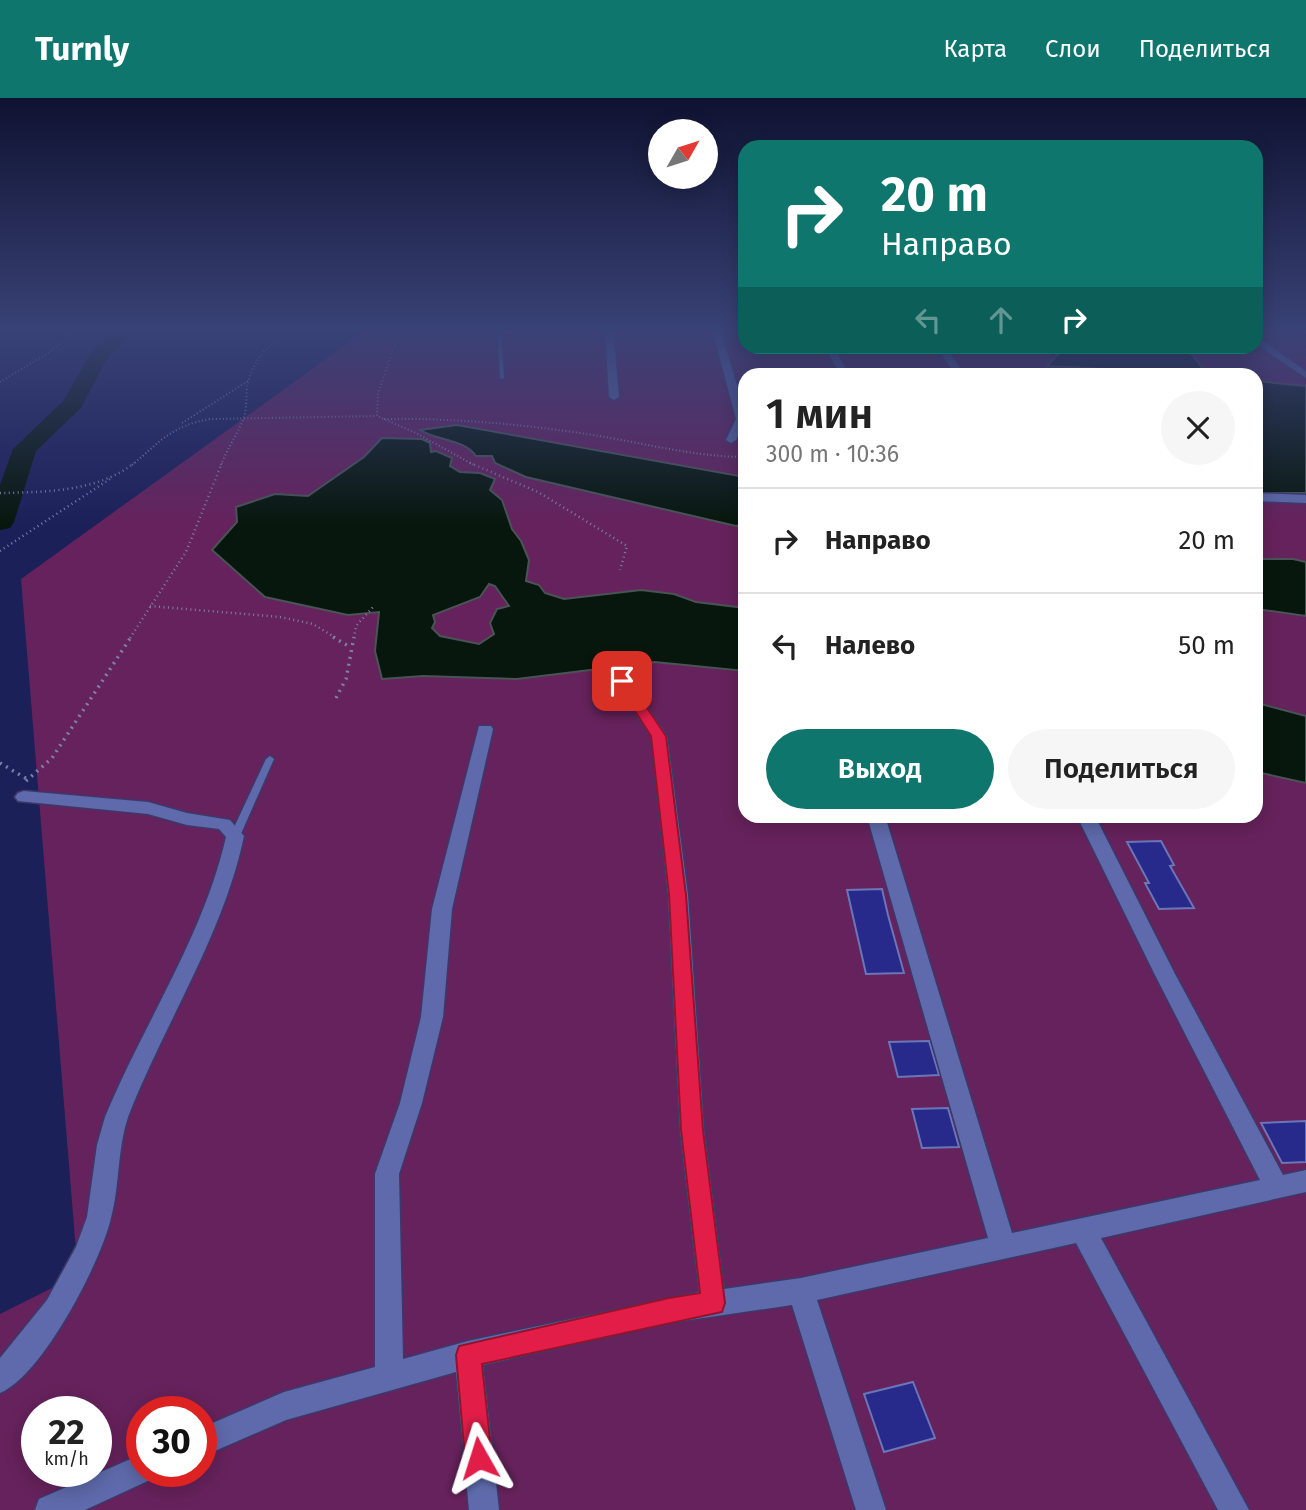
<!DOCTYPE html>
<html lang="ru">
<meta charset="utf-8">
<style>
body{margin:0;font-family:"Fira Sans",sans-serif;background:#f6f6f6;color:#222;height:100vh;display:flex;flex-direction:column;font-size:26px;white-space:nowrap}
*{box-sizing:border-box;margin:0}
p{font-size:23px;color:#767676}
.icon{flex:none;width:38px;height:38px;fill:none;stroke:currentColor;stroke-width:2;stroke-linecap:round;stroke-linejoin:round}
.map{position:relative;flex:1;overflow:hidden}
.details{position:absolute;left:738px;top:270px;width:525px;height:455px;display:flex;flex-direction:column;background:#fff;border-radius:21px;box-shadow:0 4px 18px #0003}
.details>*{flex:none}
.hud{position:absolute;left:738px;top:42px;width:525px;height:214px;border-radius:21px;box-shadow:0 4px 18px #0003;background:#0f766e;color:#fff;overflow:hidden}
.needle{width:46px;rotate:51deg}
.controls{position:absolute;left:648px;top:21px;display:grid;gap:14px}
.controls a{display:grid;place-items:center;width:70px;height:70px;border-radius:50%;background:#fff;box-shadow:0 4px 18px #0003;font-size:35px}
.speed{position:absolute;left:21px;top:1298px;display:flex;gap:14px;font-size:35px;font-weight:700;text-align:center}
.speed>*{display:grid;place-content:center;width:91px;height:91px;border-radius:50%;background:#fff;box-shadow:0 4px 18px #0003;line-height:1}
.speed small{font-size:18px;font-weight:400}
.speed .limit{border:10px solid #d22;background:#fff;color:#111}
.pin{position:absolute;display:grid;place-items:center;width:60px;height:60px;color:#fff;margin:-30px;border-radius:14px;box-shadow:0 4px 10px #0006}
.me{position:absolute;width:77px;margin:-38px;rotate:354deg;stroke-linejoin:round;filter:drop-shadow(0 0 5px #0008)}
.turn{display:flex;align-items:center;gap:24px;height:147px;padding:0 28px;font-size:32px}
.turn .icon{width:91px;height:91px;stroke-width:2.5}
.turn b{display:block;font-size:49px;line-height:60px}
.lanes{display:flex;align-items:center;height:66px;padding:0 28px;background:#0003;justify-content:center;gap:35px;direction:ltr}
.lanes .off{opacity:.35}
.round{display:grid;place-items:center;flex:none;width:74px;height:74px;border-radius:37px;background:#f6f6f6}
.head{display:flex;align-items:center;justify-content:space-between;height:119px;padding:0 28px}
h1{font-size:42px;font-weight:600;line-height:52px}
.action{display:flex;gap:14px;margin-top:auto;padding:14px 28px}
.action a{flex:1;height:80px;border-radius:42px;background:#0f766e;color:#fff;font-size:28px;font-weight:600;line-height:80px;text-align:center}
.action a+a{background:#f6f6f6;color:#222}
ul{padding:0;list-style:none}
li{display:flex;align-items:center;gap:21px;height:105px;padding:0 28px;border-top:2px solid #e0e0e0}
li div{flex:1}
li b{display:block;font-size:26px}
li em{font-style:normal}
header{display:flex;align-items:center;gap:42px;box-sizing:border-box;height:98px;padding:0 35px;background:#0f766e;color:#fff}
header strong{font-size:33px}
nav{display:flex;gap:38px;margin-inline-start:auto;font-size:24px}
.map>svg:first-child{display:block}
</style>
<header>
<strong>Turnly</strong>
<nav><a>Карта</a><a>Слои</a><a>Поделиться</a></nav>
</header>
<div class="map">
<svg width="1306" height="1412" viewBox="0 0 1306 1412">
<rect width="100%" height="100%" fill="#1b2059"/>
<path fill="#66225c" fill-rule="evenodd" d="M369,230H745L746,248H1256L1257,230H1306V1412H0V1216L78,1177L21,481ZM746,276H1256V718H746ZM37,1314H96V1374H37ZM142,1314H201V1374H142Z"/>
<path fill="#07170d" stroke="#485554" stroke-width="2" fill-rule="evenodd" d="M1066,248L1186,249L1207,276L1047,268Z
M1256,283L1306,288V395H1257Z
M457,327L745,379V426L736,428L526,379L495,365L492,358H476C464,341 438,343 420,332Z
M382,340L422,341L430,345L431,354L436,353L452,360L450,368L460,374L480,375L495,381L490,392L502,402L512,431L521,443L529,462L526,483L539,487L545,495L564,501L641,492L674,496L696,504L745,510V573L655,564L517,581L423,578L382,581L375,553L379,514L348,517L265,499L212,452L237,424L236,409L275,396L308,398L364,359ZM489,486L495,488L509,508L497,511L490,525L494,536L479,546L440,538L432,530L435,524L433,517L480,499Z
M1257,461H1293L1306,464V518L1257,511Z
M1257,605L1306,618V685L1257,674Z"/>
<g fill="none" stroke-linecap="round" stroke-linejoin="round">
<path fill="#07170d" fill-rule="evenodd" d="M114,230H135L105,264L81,310L36,353L14,424L10,430L0,432V387L13,351L64,302L89,258Z"/>
</g>
<path fill="#282a8b" stroke="#6976b7" stroke-width="2" d="M1161,743L1174,767L1170,768L1194,810L1159,811L1145,785H1149L1127,744Z
M882,791L888,817L904,875L866,876L847,792Z
M929,943L939,977L898,979L889,944Z
M948,1010L959,1049L922,1050L912,1011Z
M1306,1023V1064L1282,1065L1261,1025Z
M913,1284L935,1340L884,1354L864,1296Z"/>
<g fill="none" stroke-linecap="round" stroke-linejoin="round">
<defs>
<path id="service" d="M497,230H501L504,280L502,281L500,280Z
M270,658L274,661L240,738L235,741L232,740L230,738L266,661Z"/>
<path id="minor" d="M605,230H613L619,299L614,302L609,299Z
M712,230H720L746,318L736,342L731,345L726,342L736,321Z
M1256,238L1306,273V280L1256,246Z
M825,248H834L848,276H840Z
M936,248H945L964,276H955Z
M1256,395L1306,397V405L1256,403Z
M622,578L627,580L667,638L688,797L704,1032L724,1191L801,1180L988,1140L867,718H885L1012,1135L1260,1082L1155,877L1077,718H1095L1175,876L1283,1077L1306,1072V1094L1101,1140L1249,1412H1218L1076,1145L817,1202L886,1412H856L792,1207L669,1225L483,1267L499,1412H469L456,1274L286,1322L201,1359V1330L284,1294L375,1269V1076L400,1005L421,919L432,811L479,628H491L493,631L452,811L443,919L422,1005L399,1076L403,1261L468,1243L699,1194L680,1032L668,797L651,638L614,583Z
M24,693L148,704L187,715L230,722L244,738C223,838 165,924 128,1019C117,1052 120,1086 111,1120C101,1164 42,1278 0,1295V1260L47,1202L76,1149L87,1119L97,1047L105,1019C144,925 203,839 226,739L219,731L187,727L148,716L18,703L15,699L18,695Z
M142,1356V1374H156L152,1381L85,1412H35L39,1401Z"/>
</defs>
<use href="#service" stroke="#3c396a" stroke-width="3"/>
<use href="#minor" stroke="#3c396a" stroke-width="3"/>
<path stroke="#7b81a8" stroke-width="2" stroke-dasharray="1 2.5" stroke-linecap="butt" d="M396,230L399,235L378,295L377,318L416,335L474,367
M0,234L27,230
M0,284L50,254L78,230
M384,321C452,320 520,326 587,336C640,344 693,359 746,359
M182,325L248,283
M132,367C161,343 171,328 210,321L377,318
M221,367C227,351 237,337 243,322C248,310 245,296 248,284C257,252 279,236 310,230"/>
<path stroke="#7b81a8" stroke-width="2.5" stroke-dasharray="1 3.5" stroke-linecap="butt" d="M470,365L538,394L627,448L620,472
M0,395C44,394 98,394 134,365
M0,453L113,379
M150,508L280,519L313,526L336,540
M130,540L186,454L222,365
M354,540L356,528L373,509"/>
<path stroke="#7b81a8" stroke-width="3.5" stroke-dasharray="2 5" stroke-linecap="butt" d="M333,539L350,549
M336,600L346,581L354,539
M0,665L27,681
M26,683L52,660L131,539"/>
<use href="#service" fill="#5e6aab" fill-rule="evenodd"/>
<use href="#minor" fill="#5e6aab" fill-rule="evenodd"/>
</g>
<linearGradient id="sky" x2="0" y2="1"><stop stop-color="#0f1231"/><stop offset="0.54" stop-color="#394276"/><stop offset="1" stop-color="#394276" stop-opacity="0"/></linearGradient>
<rect width="1306" height="428" fill="url(#sky)"/>
<path fill="#e11d48" stroke="#92132f" stroke-width="2" d="M622,579L627,580L666,638L686,797L703,1032L725,1205L722,1214L482,1266L492,1360L488,1370L479,1374L469,1370L465,1360L456,1257L459,1248L669,1200L700,1195L681,1032L669,797L651,638L616,583Z"/>
</svg>
<div class="controls">
<a><svg class="needle" viewBox="-14 -14 28 28"><path d="M0-13l5 13h-10z" fill="#e53935"/><path d="M0 13l5-13h-10z" fill="#767676"/></svg></a>
</div>
<div class="speed"><div>22<small>km/h</small></div><div class="limit">30</div></div>
<div class="pin" style="left:622px;top:583px;background:#d93025"><svg class="icon" aria-label="arrive" viewBox="0 0 24 24"><path d="M6 21V4h12l-3 4 3 4H6"/></svg></div>
<svg class="me" style="left:479px;top:1360px" viewBox="-20 -20 40 40"><path d="M0-17L14 15 0 8-14 15z" fill="#e11d48" stroke="#fff" stroke-width="4"/></svg>
<div class="hud">
<div class="turn"><svg class="icon" aria-label="right" viewBox="0 0 24 24"><path d="M7 20v-9h11M14 6l5 5-5 5"/></svg><div><b>20 m</b>Направо</div></div>
<div class="lanes"><svg class="icon off" aria-label="left" viewBox="0 0 24 24"><path d="M17 20v-9H6M10 6l-5 5 5 5"/></svg><svg class="icon off" aria-label="ahead" viewBox="0 0 24 24"><path d="M12 20V5M6 11l6-6 6 6"/></svg><svg class="icon" aria-label="right" viewBox="0 0 24 24"><path d="M7 20v-9h11M14 6l5 5-5 5"/></svg></div>
</div>
<section class="details">
<div class="head"><div><h1>1 мин</h1><p>300 m · 10:36</p></div><a class="round"><svg class="icon" aria-label="close" viewBox="0 0 24 24"><path d="M6 6l12 12M18 6L6 18"/></svg></a></div>
<ul>
<li><svg class="icon" aria-label="right" viewBox="0 0 24 24"><path d="M7 20v-9h11M14 6l5 5-5 5"/></svg><div><b>Направо</b></div><em>20 m</em></li>
<li><svg class="icon" aria-label="left" viewBox="0 0 24 24"><path d="M17 20v-9H6M10 6l-5 5 5 5"/></svg><div><b>Налево</b></div><em>50 m</em></li>
</ul>
<div class="action"><a>Выход</a><a>Поделиться</a></div>
</section>
</div>
